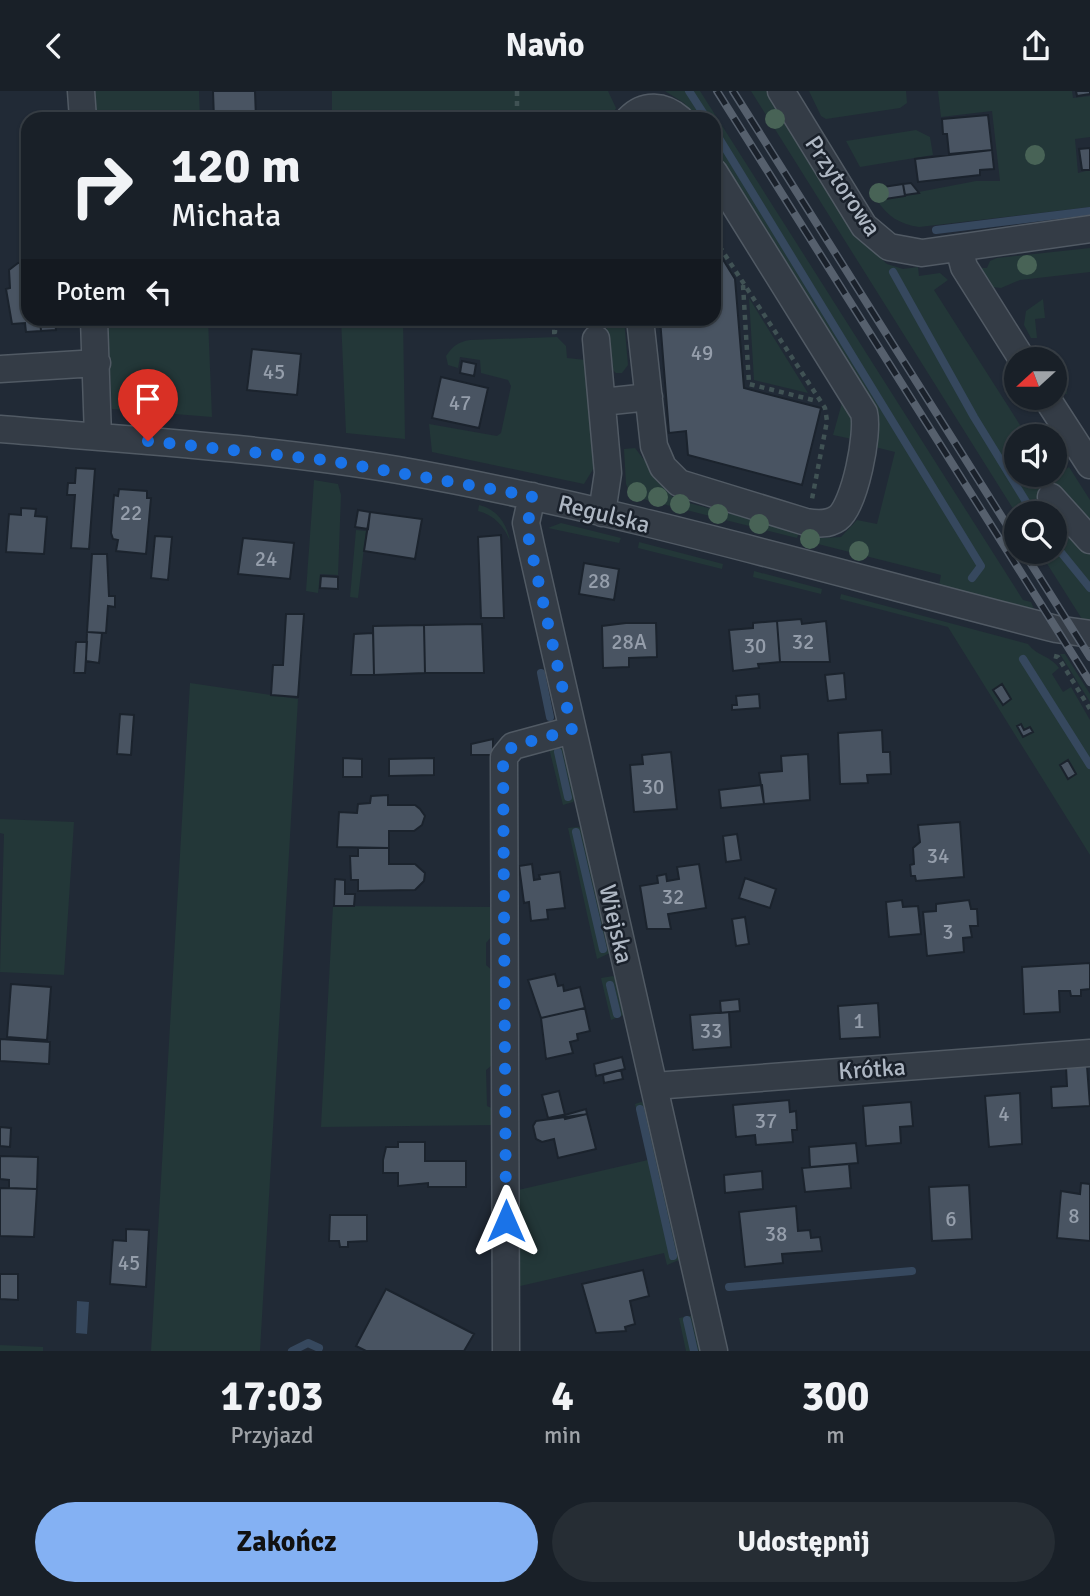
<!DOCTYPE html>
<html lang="pl">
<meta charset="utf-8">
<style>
body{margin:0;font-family:Signika,sans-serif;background:#262d34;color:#f1f3f6;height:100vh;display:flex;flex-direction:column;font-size:26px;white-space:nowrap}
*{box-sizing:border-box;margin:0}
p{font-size:23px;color:#9fa3a8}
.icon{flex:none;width:38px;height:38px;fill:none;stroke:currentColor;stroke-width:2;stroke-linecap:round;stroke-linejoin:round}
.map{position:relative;height:1260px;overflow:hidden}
.panel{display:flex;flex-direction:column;background:#192028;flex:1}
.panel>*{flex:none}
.hud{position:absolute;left:21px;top:21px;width:700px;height:214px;border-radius:21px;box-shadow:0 2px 5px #0004,0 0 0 2px #373e45;background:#192028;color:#f1f3f6;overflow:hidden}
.needle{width:46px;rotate:249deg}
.buttons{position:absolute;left:1004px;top:256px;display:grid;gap:14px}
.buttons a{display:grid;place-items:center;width:63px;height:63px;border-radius:50%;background:#192028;box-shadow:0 2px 5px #0004,0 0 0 2px #373e45;font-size:35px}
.pin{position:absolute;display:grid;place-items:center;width:60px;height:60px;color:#fff;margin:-72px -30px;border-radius:50% 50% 50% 0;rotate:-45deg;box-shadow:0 0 7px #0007}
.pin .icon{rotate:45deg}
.me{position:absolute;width:77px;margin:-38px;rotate:0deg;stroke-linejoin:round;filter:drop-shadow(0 0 5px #0008)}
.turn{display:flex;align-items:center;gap:24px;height:147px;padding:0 35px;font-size:32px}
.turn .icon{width:91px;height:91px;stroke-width:2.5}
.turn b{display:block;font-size:49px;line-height:60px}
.then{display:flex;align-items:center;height:66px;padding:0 35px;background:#0003;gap:14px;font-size:26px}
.eta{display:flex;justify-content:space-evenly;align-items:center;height:119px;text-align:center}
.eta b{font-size:42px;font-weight:800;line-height:49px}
.cta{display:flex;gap:14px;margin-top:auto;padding:14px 35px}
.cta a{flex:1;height:80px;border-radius:42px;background:#84b1f3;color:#111;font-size:28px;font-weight:800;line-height:80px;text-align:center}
.cta a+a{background:#262d34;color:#f1f3f6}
header{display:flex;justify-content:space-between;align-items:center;height:91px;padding:0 35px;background:#192028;font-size:32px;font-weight:800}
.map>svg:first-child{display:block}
</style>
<header><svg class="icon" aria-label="back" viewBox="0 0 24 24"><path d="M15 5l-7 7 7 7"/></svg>Navio<svg class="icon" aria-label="share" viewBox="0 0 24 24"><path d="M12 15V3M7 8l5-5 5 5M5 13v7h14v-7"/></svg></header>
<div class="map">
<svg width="1090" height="1260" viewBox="0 0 1090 1260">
<rect width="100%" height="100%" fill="#212a36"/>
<path fill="#233738" d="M94,0H199L200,28H96Z
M332,0H608L616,17L611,28H332Z
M665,0H700L1023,509L1031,511L1034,518L939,495L941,484L806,450L808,443L824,447L841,446L857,429L877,433L895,361L875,356L879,327L872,310L714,59V28H695L684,12Z
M751,0H768L853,142L887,173L903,178L918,176L919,185L940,182L948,189L934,199L1027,345H1017V383L1055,386L1069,376L1090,409V530L1082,528L1039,460H1055V422L1017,424Z
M809,0H906L907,12L900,17L826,28L821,25Z
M938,0H1072L1073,7L1090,5V46L1075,48L1078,82L1090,79V116L919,136C899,133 887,125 877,109L976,90H1000L992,20L941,26Z
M916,39L930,46L933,64L860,76L846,50Z
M1090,157V181L1020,189L1001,197L992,196L978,177H987L990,170L997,167Z
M749,207L808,302L754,289Z
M1043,208L1045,227L1035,228L1037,247H1031L1024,234L1026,220Z
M107,228H208L212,326L112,318Z
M341,228H403L405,348L346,342Z
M591,228H624L628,274L622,282H616L609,275L607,237L593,238Z
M557,246L566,255L567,267L586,269L595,375L584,393L432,361L429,333L497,345L501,342L511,295L508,289L481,282L480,269L460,266L458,277L448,274L446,265C453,255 458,251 470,249Z
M1065,284L1067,303L1055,301V285Z
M843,308L852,327V348L833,344Z
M635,357L674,408L799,441L797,447L631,405L626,393L624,358Z
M314,389L338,393L341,404L338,484L320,483L318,502L306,500Z
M479,414C497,418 507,433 510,450C504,435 494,424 478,420Z
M561,432L621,447L619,452L548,437Z
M356,439L366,440L358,507L350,506Z
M639,451L723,473L722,478L638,457Z
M754,480L822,498L821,503L753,486Z
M841,503L1028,553C1037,565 1051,565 1059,577L1052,583L1063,601L1071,596L1090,629V764L948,536L840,508Z
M1060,563H1065L1090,603V611Z
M190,592L298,608L260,1260H151Z
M548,653H558L566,659L576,706L573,711L563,714Z
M0,728L74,731L64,884L0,881L4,743L0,742Z
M578,736L584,738L612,861L597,868L568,737Z
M333,815L495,816V841L486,852V874L495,882L496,971L486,979L487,1015L498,1020V1034L321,1036Z
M613,885L617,887L626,923L611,929L601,887Z
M641,1011L646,1013L681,1168L667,1174L664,1162L516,1196L514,1100L648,1069L635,1013Z
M695,1224L703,1260H686L679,1227Z
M0,1254L43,1256V1260H0Z"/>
<path fill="#36485e" d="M77,1210L89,1211L87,1243L76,1242Z"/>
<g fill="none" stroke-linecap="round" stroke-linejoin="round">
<path stroke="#36485e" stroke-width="8" d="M689,0L707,28
M714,39L981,475L972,487
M936,139L1090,120
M893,181L974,326L1033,422
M1055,454L1090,497
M1023,568L1090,674
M541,582L550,626
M558,661L568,706
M576,741L603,858
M610,894L617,923
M640,1018L673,1165
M729,1196L912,1180
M687,1229L694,1260
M292,1260L308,1252L319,1257"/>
</g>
<path fill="#495462" stroke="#1b232d" stroke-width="2" d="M213,0H255L256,28H214Z
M1076,0H1090V3L1077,5Z
M988,24L992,59L949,63L947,43H943L942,28Z
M1090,57V79H1082L1079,58Z
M992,59L994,78L980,79V84L918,91L915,68Z
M911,92L919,102L905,104L903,93Z
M903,93L905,105L885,108L883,96Z
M714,154L735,188L744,297L821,317L802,394L688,364L686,340L669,342L660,228H714Z
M18,172H28V228H40L41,240L26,241L25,232L12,233L6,198L10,197L9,179Z
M40,228H68L69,230L55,231L56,239L41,240Z
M437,228H451L452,234H437Z
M252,258L301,263L297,304L247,299Z
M462,270L476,273L474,285L460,282Z
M441,286L488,297L479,337L432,327Z
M76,377L95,378L89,458L71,457L75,404H67L68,392H75Z
M119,398L147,400V407H151L146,463L116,460L118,449L113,448L111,442L114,404L118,405Z
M21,417L36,418L35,425L47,426L44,463L6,461L9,423L21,424Z
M358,419L370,421L368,438L355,436Z
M370,421L422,428L415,468L364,460Z
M501,444L504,527H481L478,446Z
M155,445L172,446L168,489L151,487Z
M243,447L294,452L290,488L238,483Z
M92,463H107L109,505H115V516L108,515L106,542L87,541Z
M584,472L619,478L614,509L579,503Z
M321,485L338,486V498L320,497Z
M286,523H304L298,606L271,604L273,574H283Z
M801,528L802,533L826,530L830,571H780L777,530Z
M777,530L780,571L758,573L759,577L733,580L729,539L753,537V532Z
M626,532H656L657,566L629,567V576L603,577L602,535Z
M482,533L484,582H425L424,534Z
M424,534L425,582L374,584L373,535Z
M87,541L102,542L99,572L86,570Z
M373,542L374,584H351L354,543Z
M76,551H87L85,582H74Z
M844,582L846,608L828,610L825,584Z
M1002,593L1011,608L1003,614L993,599Z
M759,603L760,617L732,619V614H737L736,605Z
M120,623L134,624L131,664L117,663Z
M1021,633L1024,639L1030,636L1033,641L1023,646L1017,635Z
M882,639L883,661H890L891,683L867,684L868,692L840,693L838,642Z
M493,648V664H471V653Z
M671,661L677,718L634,721L630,674L643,673L642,664Z
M808,663L810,709L764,713L759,682L782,680L781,665Z
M343,667L362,668V686H343Z
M434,667V684L389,685V668Z
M1068,669L1076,683L1068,688L1060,674Z
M762,694L764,713L721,717L719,699Z
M388,704V714H415L420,718L425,725L422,734L414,740H389V757L337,756L339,721L357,722L358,713L370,712L371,705Z
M960,731L964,786L916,790L915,785H911L910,774L914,773L913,757L920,751L918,734Z
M737,743L741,769L726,771L723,745Z
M358,757H389V773H415L425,782L424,790L415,799L358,800V789H351L350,765H358Z
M532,773L534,789L540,788L539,784L560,781L565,817L547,819L548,828L531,830L529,811L524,812L519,775Z
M699,773L706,817L668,823L671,838H647L640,795L658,792L657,785L666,783L667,790L679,788L677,776Z
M745,787L776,798L770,817L739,807Z
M335,788L345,789V803H355L354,815H334Z
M902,809L903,816L918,815L921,843L889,846L886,811Z
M969,809L971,818H977L978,835H970L972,846L963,847L964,861L927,865L923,821L936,820V813Z
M745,826L749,853L736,855L732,828Z
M1090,872V898L1081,899V905H1071L1070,900H1059L1060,921L1024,923L1022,876Z
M555,883L558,895L563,894L564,900L580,896L585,917L541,927L528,889Z
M11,893L51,896L47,949L7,946Z
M739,908L740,920L721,922L720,910Z
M878,912L880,946L840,948L838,915Z
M585,917L590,940L577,943L578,949L570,951L573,962L546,968L541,927Z
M729,921L731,956L693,959L690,924Z
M0,948L50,951L49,973L0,970Z
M622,966L625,978L596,985L594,973Z
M1087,975L1090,1015L1052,1017L1051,996L1067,995L1066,976Z
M621,979L623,988L604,992L603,984Z
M559,1000L565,1024L586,1018L587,1023L565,1028L563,1024L548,1027L542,1004Z
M1020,1002L1022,1053L989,1056L985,1005Z
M789,1009L790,1021L796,1020L797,1039H792L793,1051L756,1054L755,1044L736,1046L733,1014Z
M911,1011L913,1035L900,1036L901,1052L866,1055L863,1015Z
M587,1023L596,1058L558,1067L554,1048L542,1051L536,1048L533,1035L536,1030Z
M0,1036L11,1037L10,1056L0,1055Z
M398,1051H425V1070H466V1096H428V1092L398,1095V1082H383V1069L386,1056H398Z
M856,1052L858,1072L810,1076L809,1056Z
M0,1065L38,1066L37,1098L9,1097V1089L0,1088Z
M849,1073L851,1097L805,1101L802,1077Z
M762,1080L763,1098L725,1102L724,1084Z
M1081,1092L1090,1093V1150L1057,1147L1061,1100L1080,1103Z
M969,1094L972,1148L932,1150L929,1096Z
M0,1097L37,1098L34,1146L0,1145Z
M796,1115L798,1140L810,1139L811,1147L820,1146L822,1160L782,1163L783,1172L745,1176L739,1121Z
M330,1124H367V1150L348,1151V1156H340L339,1150H329Z
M126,1138L149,1139L146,1196L110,1193L113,1149L126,1150Z
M643,1179L649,1205L630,1210L635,1233L625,1236L626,1240L596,1242L582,1193Z
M0,1183H18V1209L0,1208Z
M386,1198L474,1243L464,1260H366L356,1255Z"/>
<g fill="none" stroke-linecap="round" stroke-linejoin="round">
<defs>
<path id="minor" d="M81,0L83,28
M781,0L864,135L889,156L922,162L1090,138
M629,28C644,12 664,14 680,28
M959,157L964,176L1022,268
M94,228L98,346
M640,228L654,355L663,376L679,392L806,431C817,433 828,434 838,427C855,414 869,342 864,322L714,81
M596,248L608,382L602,422
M0,278L97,272
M1046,306L1090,374
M602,311L649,306
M0,338C133,349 267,357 398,379C621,418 838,483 1056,538L1090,543
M532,405L526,432L531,455L714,1260
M1051,406L1090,449
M654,995L1090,962
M506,1260L504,666L513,655L572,639"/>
</defs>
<use href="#minor" stroke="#515a64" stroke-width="29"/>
<path stroke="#405254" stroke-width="4.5" stroke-dasharray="5 5" stroke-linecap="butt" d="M517,0V28
M714,147L825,317L827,330L812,408
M743,194L749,293L817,310
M552,241H555V233
M1054,565L1058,566L1090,618"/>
<use href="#minor" stroke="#343c46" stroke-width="26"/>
<defs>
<path id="rail" d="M717,0L1090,591
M733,0L1017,450
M1023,460L1090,566"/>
</defs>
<use href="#rail" stroke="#56606d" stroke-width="8"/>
<use href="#rail" stroke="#1a212b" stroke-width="5" stroke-dasharray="16" stroke-linecap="butt"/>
</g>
<g fill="#486356">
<circle cx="775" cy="28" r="10"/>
<circle cx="1035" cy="64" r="10"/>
<circle cx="879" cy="102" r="10"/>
<circle cx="1027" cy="174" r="10"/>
<circle cx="637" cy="401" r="10"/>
<circle cx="658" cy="406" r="10"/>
<circle cx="680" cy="413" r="10"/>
<circle cx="718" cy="423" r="10"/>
<circle cx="759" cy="433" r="10"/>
<circle cx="810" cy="448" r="10"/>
<circle cx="859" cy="460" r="10"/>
</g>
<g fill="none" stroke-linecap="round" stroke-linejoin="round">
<path stroke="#1a73e8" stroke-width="12" stroke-dasharray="0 21.6" d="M148,350L325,369L532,405L527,440L572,639L513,655L503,666L506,1130"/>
</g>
<g text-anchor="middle" stroke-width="5" stroke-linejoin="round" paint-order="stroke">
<g font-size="21" fill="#959eab">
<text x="702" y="269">49</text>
<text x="274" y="288">45</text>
<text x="460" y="319">47</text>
<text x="131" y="429">22</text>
<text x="266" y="475">24</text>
<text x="599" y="497">28</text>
<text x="629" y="558">28A</text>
<text x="803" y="558">32</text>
<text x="755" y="562">30</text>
<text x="653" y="703">30</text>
<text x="938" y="772">34</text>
<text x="673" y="813">32</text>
<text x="948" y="848">3</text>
<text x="859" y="937">1</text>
<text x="711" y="947">33</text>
<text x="1004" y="1030">4</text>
<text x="766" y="1037">37</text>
<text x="1074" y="1132">8</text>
<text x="951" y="1135">6</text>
<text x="776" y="1150">38</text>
<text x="129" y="1179">45</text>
</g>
<g font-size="24" fill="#aeb7c3" stroke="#1a212b">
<text transform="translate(843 95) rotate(56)" y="8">Przytorowa</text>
<text transform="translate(604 423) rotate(14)" y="8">Regulska</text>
<text transform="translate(616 833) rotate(77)" y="8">Wiejska</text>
<text transform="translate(872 978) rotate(-4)" y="8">Krótka</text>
</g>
</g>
</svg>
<div class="buttons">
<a><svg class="needle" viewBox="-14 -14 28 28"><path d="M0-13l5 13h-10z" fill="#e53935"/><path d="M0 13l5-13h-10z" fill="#9fa3a8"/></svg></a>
<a><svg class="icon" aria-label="sound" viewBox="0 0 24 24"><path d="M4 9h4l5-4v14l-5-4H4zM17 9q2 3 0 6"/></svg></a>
<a><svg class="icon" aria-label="search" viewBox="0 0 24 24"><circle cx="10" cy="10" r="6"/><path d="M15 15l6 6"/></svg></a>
</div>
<div class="pin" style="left:148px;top:350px;background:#d93025"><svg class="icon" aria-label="arrive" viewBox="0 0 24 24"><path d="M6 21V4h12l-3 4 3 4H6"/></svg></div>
<svg class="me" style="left:506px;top:1130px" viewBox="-20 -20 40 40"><path d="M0-17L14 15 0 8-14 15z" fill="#1a73e8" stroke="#fff" stroke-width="4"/></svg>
<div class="hud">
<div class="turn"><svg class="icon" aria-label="right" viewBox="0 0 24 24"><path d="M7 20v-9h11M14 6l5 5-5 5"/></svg><div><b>120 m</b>Michała</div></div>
<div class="then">Potem<svg class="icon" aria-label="left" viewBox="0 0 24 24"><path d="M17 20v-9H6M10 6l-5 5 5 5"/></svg></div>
</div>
</div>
<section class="panel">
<div class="eta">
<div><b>17:03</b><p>Przyjazd</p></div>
<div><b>4</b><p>min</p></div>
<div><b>300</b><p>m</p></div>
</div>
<div class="cta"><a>Zakończ</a><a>Udostępnij</a></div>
</section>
